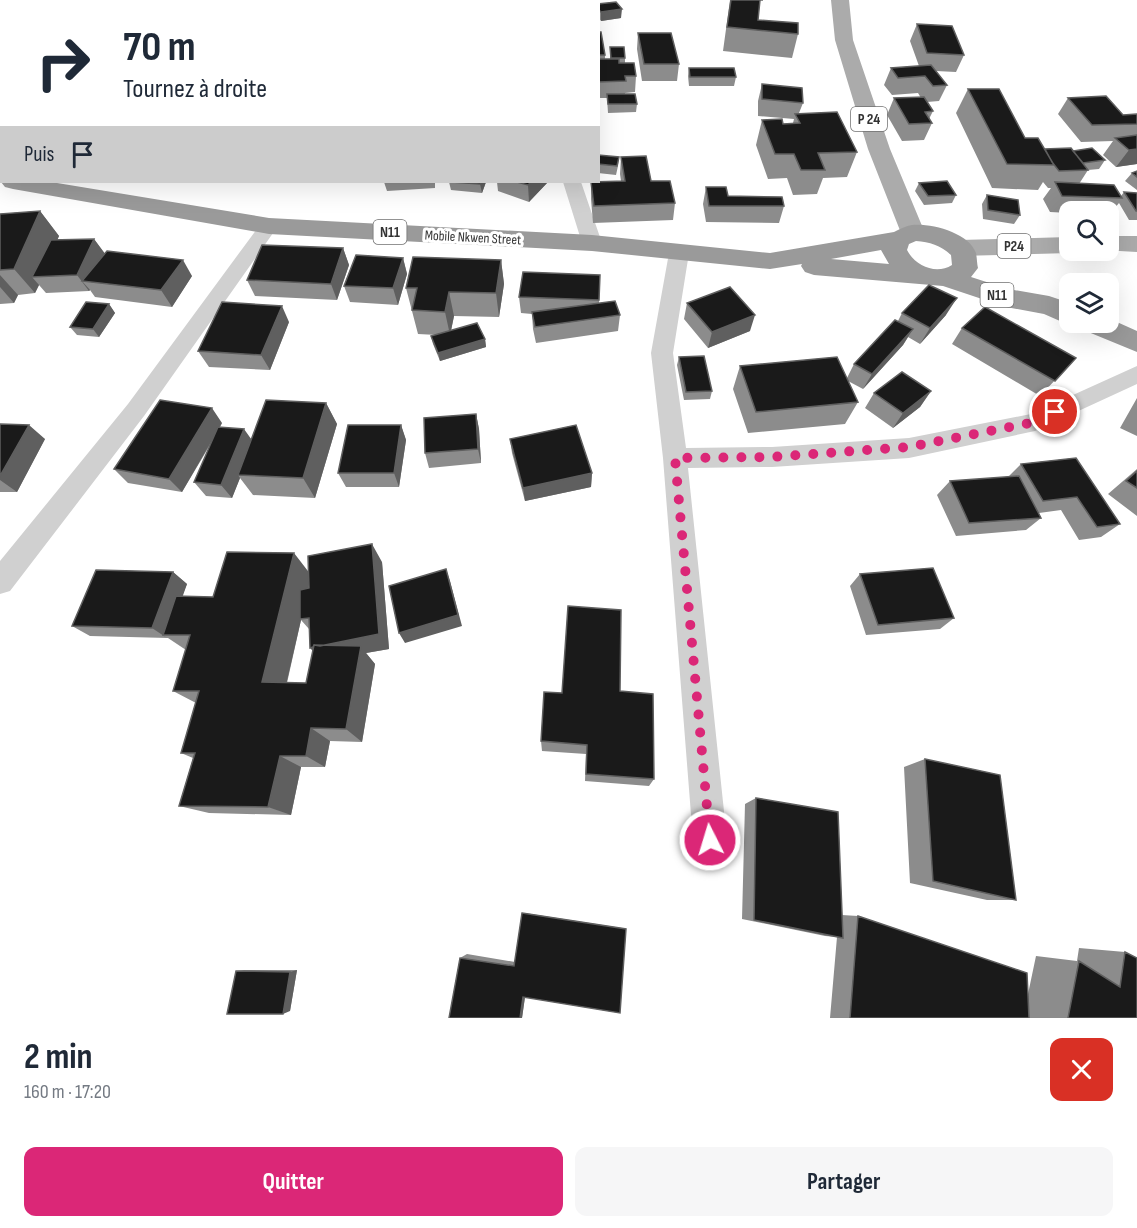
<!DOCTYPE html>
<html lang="fr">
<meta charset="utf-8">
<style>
body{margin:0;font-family:"Sofia Sans Condensed",sans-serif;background:#f6f6f7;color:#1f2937;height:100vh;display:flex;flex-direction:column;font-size:22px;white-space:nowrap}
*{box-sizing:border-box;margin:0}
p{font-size:20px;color:#747a83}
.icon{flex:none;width:33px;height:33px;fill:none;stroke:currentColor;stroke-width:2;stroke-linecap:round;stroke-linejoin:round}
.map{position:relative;height:1018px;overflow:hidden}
.panel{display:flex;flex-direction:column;background:#fff;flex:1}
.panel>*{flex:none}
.guide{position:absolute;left:0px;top:0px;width:600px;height:183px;box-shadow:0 6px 24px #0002;background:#fff;color:#1f2937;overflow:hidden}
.buttons{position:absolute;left:1059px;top:201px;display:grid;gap:12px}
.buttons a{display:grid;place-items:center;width:60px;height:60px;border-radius:12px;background:#fff;box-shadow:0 6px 24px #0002;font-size:30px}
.pin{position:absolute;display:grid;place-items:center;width:51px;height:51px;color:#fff;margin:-26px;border:3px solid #fff;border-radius:50%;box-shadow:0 2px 6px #0007}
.me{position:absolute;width:66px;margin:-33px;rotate:355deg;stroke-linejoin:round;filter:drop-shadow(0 0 4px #0008)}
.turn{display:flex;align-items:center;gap:21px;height:126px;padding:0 24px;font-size:27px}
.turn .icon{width:78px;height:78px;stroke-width:2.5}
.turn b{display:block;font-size:42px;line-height:51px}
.then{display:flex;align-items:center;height:57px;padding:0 24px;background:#0003;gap:12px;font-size:22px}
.round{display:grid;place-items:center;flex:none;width:63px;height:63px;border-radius:12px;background:#f6f6f7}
.headline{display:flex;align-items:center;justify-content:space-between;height:102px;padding:0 24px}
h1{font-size:36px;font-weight:700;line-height:45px}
.action{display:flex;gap:12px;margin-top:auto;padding:12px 24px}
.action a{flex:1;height:69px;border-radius:12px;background:#db2777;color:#fff;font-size:24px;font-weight:700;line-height:69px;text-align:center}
.action a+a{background:#f6f6f7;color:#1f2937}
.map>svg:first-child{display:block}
</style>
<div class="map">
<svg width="1137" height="1018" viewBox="0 0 1137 1018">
<rect width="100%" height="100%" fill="#fff"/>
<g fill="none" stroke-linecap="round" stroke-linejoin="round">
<path fill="#d0d0d0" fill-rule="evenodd" d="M59,0H73V2H59Z
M553,0H567L552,2Z
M563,182H581L602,243L599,247L592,249L585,247L582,243Z
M269,220L276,222L278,226L144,416L10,591L0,594V561L128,404L262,222Z
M679,247L686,248L689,253L673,353L686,448L772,447L909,438L1031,414L1137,366V384L1035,431L909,458L772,467L688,468L727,840L722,852L710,857L698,852L693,840L663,458L651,353L669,253L672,248Z"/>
<path fill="#ababab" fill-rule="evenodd" d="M831,0H849L853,40L890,149L925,233L922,239L913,241L904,239L901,233L868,149L835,40Z
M1108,236H1137V252L1102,250H1108Z
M1070,237V250L1079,251L1070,253L959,256L950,254L946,248L950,242L959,240Z"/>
<path fill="#9a9a9a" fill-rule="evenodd" d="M1,182H51L269,218L592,235L770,253L894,232C900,229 906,226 912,225C932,223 969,233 976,253C977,258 977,264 978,268L971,277L1008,289L1049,296L1070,303V322H1074L1060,321L1044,314L1006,307L943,286L814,275L805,272L801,266L802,264L770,269L592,251L269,234L13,189L5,187ZM916,241C930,242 940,245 951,255L952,265C936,275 915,266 907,250L909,244ZM881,250L889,264L831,259Z
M1108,318L1137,331V352L1081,329L1078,322H1108Z"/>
</g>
<path fill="#8c8c8c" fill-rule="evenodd" d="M109,0H174L173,2H109Z
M730,0H763V1H760L758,20L798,34L792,58L723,51Z
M598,4L621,18L601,21L598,17Z
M917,24L964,55L956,72L936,71L947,85L939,101L927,102L933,111L929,119L932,123L924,140L902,141L887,115L894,98H921L918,93L892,95L884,85L891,68L919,66L910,41Z
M598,32L605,55V59H610V47L625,58V63L636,76L635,92L625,93V94L637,104L636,112L608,113L607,98H598Z
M638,33L679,64L677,81H642L637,49Z
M689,68L736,77L734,86H689L688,76Z
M762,84L803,103L799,113L857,152L847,177L823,178L817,194L793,195L787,178L768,179L756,145L762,120L783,124L793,123L794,119L758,116V101Z
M968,89L1025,138L1045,149L1073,151L1105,160L1099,169L1088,170L1079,184L1121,196L1124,192L1137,193V220H1129L1119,203L1109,215L1108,212H1070V213L1050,212L1043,199L1051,188H1048L1043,182L1038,190L992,188L956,113Z
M1068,98L1123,115L1137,114V164L1116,167L1103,155L1113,141L1081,142L1058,114Z
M598,155L619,157L618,166L616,175L598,173Z
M621,157L675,203L673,220L593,223L591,199V182L621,181L620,174Z
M1137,171V190L1125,181L1132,173Z
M384,182H435V188L387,191Z
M449,182H486L482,193L451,190Z
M497,182H547V183L529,202L498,191Z
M919,183L956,195L952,203L924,205L915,191Z
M706,187L728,196L784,206L779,223L706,222L703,204Z
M987,195L1020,215L1014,224L983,219L982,204Z
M40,211L59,236L57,240L94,239L104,253L192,276L172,307L95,297L90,290L89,291L46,293L39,285L35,293L18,295L14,303L0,304V214Z
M343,248L349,265L337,300L255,296L247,280Z
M403,258L407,274L398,305L350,302L344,286Z
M501,260L504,284L499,317L454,316L451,331L485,339L486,347L440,361L433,344L431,336L437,335L418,334L406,288Z
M600,275L599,303L620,315L618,331L536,343L533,329L532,314L521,313L519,297Z
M687,303L750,331L708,348L684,319Z
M109,304L115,313L99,337L77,335L70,327Z
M902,313L946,315L920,344L908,337L903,345L863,389L848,381L858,402L845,424L748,433L733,389L740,366L847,378L854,364L898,321Z
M289,322L270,370L209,367L198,351Z
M962,328L1076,358L1040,396L952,344Z
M679,357L712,391L710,399L684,400L677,365Z
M931,391L920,407L893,428L865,408L874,393Z
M1137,398V436L1120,428Z
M326,403L337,424L315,498L253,495L240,478L232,498L206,496L194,482L213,440L182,492L128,483L114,469L222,423L220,427L251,439Z
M476,414L479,429L481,463L429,468L425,453Z
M0,424L45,439L17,492H0Z
M401,425L406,440L399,487H346L338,473Z
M510,439L592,473L591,487L525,501L512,453Z
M1076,458L1120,524L1101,537L1079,540L1061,510L1039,513L1041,518L1026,530L956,536L937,495L950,481L1008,477L1021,464Z
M1137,469V516L1108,494Z
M382,562L389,649L366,653L375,664L362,742L330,741L325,767H301L291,815L209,813L179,806L193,758L181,753L196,703L173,691L186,650L168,638L90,636L72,626L173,572L187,584L182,596L213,597L308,571ZM301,620L309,629L313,651L306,683H287Z
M860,574L954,618L940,629L866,635L850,586Z
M620,691L654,779L649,786L585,781L586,754L542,751L541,741L562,693Z
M925,759L1016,900H987L910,883L904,767Z
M756,798L842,915L858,916L1028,994L1036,956L1077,961L1079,948L1125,952L1137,1018H830L837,937L825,936L742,919L745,804Z
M522,913H525L622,928L626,929L525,997L522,1018H449L460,958L467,954L515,962Z
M244,970H297L290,1011L236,971Z"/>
<path fill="#5f5f5f" d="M16,0H23L24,2H16Z
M165,0H174L173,2H166Z
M622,9L621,18L601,21V12Z
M0,14H2V41H0Z
M1137,149V164L1116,167L1129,150Z
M482,182H486L482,193L480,184Z
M531,182H547V183L529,202L528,185Z
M40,211L59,236L42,276L32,277L39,285L35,293L14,269Z
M94,239L106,255L82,281L90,290L89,291L77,275Z
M343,248L349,265L337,300L331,284Z
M403,258L407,274L398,305L393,288Z
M183,260L192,276L172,307L161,290Z
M501,260L504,284L499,317L496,293Z
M0,275L18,295L14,303L0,287Z
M449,292L454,316L450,335L445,312Z
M957,298L946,315L920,344L930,328Z
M109,304L115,313L99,337L93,329Z
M282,306L289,322L270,370L261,355Z
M755,315L750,331L708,348L712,332Z
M913,329L903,345L863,389L872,374Z
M485,339L486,347L440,361L438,353Z
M931,391L920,407L893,428L903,413Z
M326,403L337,424L315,498L303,478Z
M212,408L222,423L182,492L169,479Z
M476,414L479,429L481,463L478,449Z
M29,425L45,439L17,492L0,480V476Z
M401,425L406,440L399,487L394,473Z
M244,429L254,443L238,475L240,478L232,498L221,485Z
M592,473L591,487L525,501L523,488Z
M372,544L382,562L389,649L366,653L375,664L362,742L346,729L323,661L310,648Z
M294,553L311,575L301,619H300L301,620L283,698L262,682Z
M446,569L450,581L462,626L405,643L399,633Z
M173,572L187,584L169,635H163L167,638L152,628Z
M311,728L330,741L325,767L306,756Z
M280,756L301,767L291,815L268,807Z
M297,970L290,1011L283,1014L290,972Z
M526,990L522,1018H520L523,997Z"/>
<path fill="#1a1a1a" stroke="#5f5f5f" stroke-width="1.5" d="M0,0H16V2H2V14H0Z
M241,0H260L269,1L240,2Z
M731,0H760L758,20L798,23V34L727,27Z
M616,2L622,9L601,12L598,9V4Z
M917,24L952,26L964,55L927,53Z
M598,32H601L605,55H598Z
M638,33H671L679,64H644Z
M610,47H624L625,58H611Z
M598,59H619V63H634L636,76H625L626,81L598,82Z
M931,65L947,85L933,86L925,76L898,78L891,68Z
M689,68H734L736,77H690Z
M762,84L802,88L803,103L762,99Z
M968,89H999L1025,138H1038L1054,165L1007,164Z
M607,94H635L637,104H608Z
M1106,96L1123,115L1137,114V124L1092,125L1068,98Z
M924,97L933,111L925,112L932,123L909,124L894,98Z
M837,112L857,152L818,153L825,170H801L794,154H775L762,120L782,119L783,124L800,123L795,114Z
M1137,135V149L1129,150L1115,138Z
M1071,148L1088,170L1059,171L1052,162L1045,149Z
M1092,148L1105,160L1083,163L1073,151Z
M598,155L619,157L617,166L598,164Z
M646,156L651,181H670L675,203L594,206L591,182L625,181L621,157Z
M1137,171V177L1132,173Z
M947,181L956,195L928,196L919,183Z
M451,182H482L480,184Z
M517,182H531L528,185Z
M1055,182L1114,185L1122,198L1062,196Z
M706,187H726L728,196L782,197L784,206H709Z
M1124,192L1137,193V211H1136Z
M987,195L1018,200L1020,215L988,210Z
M40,211L14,269L0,270V214Z
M94,239L77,275L32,277L51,240Z
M262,245L343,248L331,284L247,280Z
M107,251L183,260L161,290L82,281Z
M356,255L403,258L393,288L344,286Z
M413,257L501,260L496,293L449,292L445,312L412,310L417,288H406Z
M523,272L600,275L599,300L519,297Z
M929,285L957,298L930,328L902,313Z
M730,287L755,315L712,332L687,303Z
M615,301L620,315L535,327L532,312Z
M86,302L109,304L93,329L70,327Z
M222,302L282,306L261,355L198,351Z
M985,307L1076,358L1055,381L962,328Z
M895,320L913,329L872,374L854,364Z
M477,323L485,339L438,353L431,336Z
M704,356L712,391L686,392L679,357Z
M837,357L858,402L756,412L740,366Z
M902,372L931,391L903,413L874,393Z
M160,400L212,408L169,479L114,469Z
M266,400L326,403L303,478L238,475Z
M476,414L478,449L425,453L424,418Z
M0,424L29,425L0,476Z
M348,425H401L394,473H338Z
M576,425L592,473L523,488L510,439Z
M218,427L244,429L221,485L194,482Z
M1076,458L1120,524L1097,527L1077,497L1043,501L1021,464Z
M1137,471V488L1126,481Z
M1019,476L1041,518L969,523L950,481Z
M372,544L379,634L320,646L314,645L313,647L310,648L309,618L300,619V590L309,588L308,556Z
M227,552L294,553L262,682L306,683L314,645L361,646L346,729L311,728L306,756H280L268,807L179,806L195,753H181L199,691H173L190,635H163L176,596L213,597Z
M933,568L954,618L878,625L860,574Z
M446,569L458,615L399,633L389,586Z
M96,570L173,572L152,628L72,626Z
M568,606L621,610L620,691L653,694L654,779L586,774L587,745L541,741L544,692L562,693Z
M925,759L1000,775L1016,900L933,881Z
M756,798L838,812L843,938L754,920Z
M522,913L626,929L620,1013L523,997L520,1018H449L460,958L514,966Z
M858,916L1027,973L1029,1018H850Z
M1125,952L1137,958V1018H1068L1079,961L1120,987Z
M236,971L290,972L283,1014H227Z"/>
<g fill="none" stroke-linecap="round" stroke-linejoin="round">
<path stroke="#db2777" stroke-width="10" stroke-dasharray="0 18" d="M710,840L675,458L772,457L909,447L1035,422L1055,412"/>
</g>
<g text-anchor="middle" stroke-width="6" stroke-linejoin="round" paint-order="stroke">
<g font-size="14" fill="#333" stroke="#fff">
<text transform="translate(473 237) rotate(3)" y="5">Mobile Nkwen Street</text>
</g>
<g fill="#fff" stroke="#707070" stroke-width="1.5">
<rect x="851" y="107" width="36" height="24" rx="4.5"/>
<rect x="373.5" y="220" width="33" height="24" rx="4.5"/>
<rect x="997.5" y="234" width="33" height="24" rx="4.5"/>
<rect x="980.5" y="283" width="33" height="24" rx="4.5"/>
</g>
<g font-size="15" font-weight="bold" fill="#333">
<text x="869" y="124">P 24</text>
<text x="390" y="237">N11</text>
<text x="1014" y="251">P24</text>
<text x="997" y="300">N11</text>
</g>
</g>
</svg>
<div class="buttons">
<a><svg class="icon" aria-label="search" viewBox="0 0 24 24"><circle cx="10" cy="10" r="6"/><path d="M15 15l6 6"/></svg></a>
<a><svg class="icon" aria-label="layers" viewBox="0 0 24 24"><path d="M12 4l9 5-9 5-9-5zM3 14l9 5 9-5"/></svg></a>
</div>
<div class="pin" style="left:1055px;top:412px;background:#d93025"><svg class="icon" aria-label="arrive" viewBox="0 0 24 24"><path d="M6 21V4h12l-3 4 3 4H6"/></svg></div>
<svg class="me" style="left:710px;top:840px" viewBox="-20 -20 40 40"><circle r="17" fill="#db2777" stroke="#fff" stroke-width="3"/><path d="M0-11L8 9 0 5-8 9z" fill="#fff"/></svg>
<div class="guide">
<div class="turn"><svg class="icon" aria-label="right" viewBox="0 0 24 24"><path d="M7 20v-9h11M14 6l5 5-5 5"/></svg><div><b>70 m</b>Tournez à droite</div></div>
<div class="then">Puis<svg class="icon" aria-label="arrive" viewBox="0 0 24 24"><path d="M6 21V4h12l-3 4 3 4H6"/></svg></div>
</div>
</div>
<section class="panel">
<div class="headline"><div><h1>2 min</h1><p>160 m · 17:20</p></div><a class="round" style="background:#d93025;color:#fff"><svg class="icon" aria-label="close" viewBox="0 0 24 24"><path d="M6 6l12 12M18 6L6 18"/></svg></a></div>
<div class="action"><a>Quitter</a><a>Partager</a></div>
</section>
